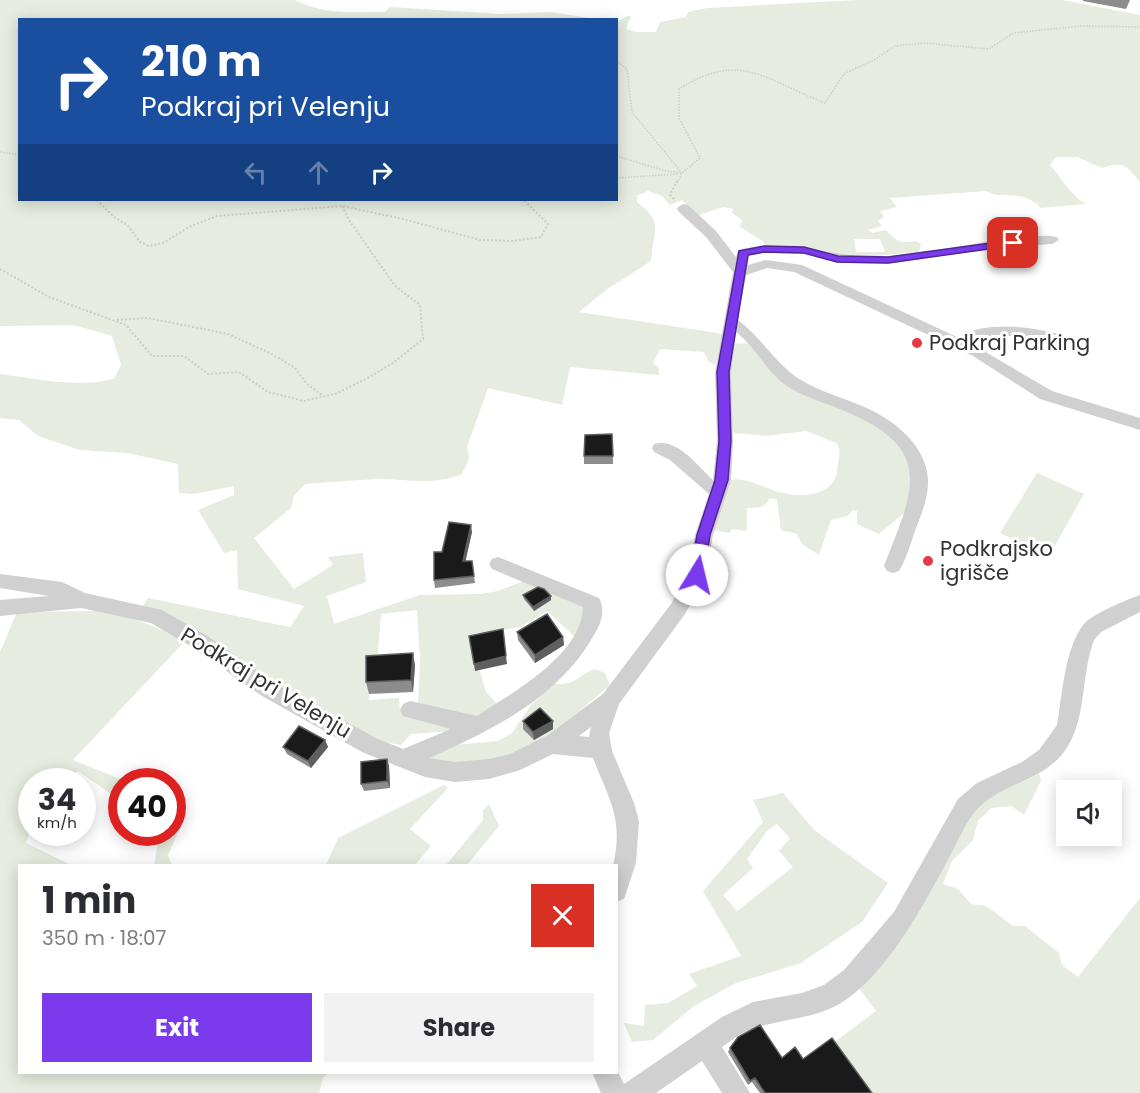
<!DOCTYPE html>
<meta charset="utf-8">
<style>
body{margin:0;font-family:Poppins,sans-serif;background:#f2f2f3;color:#2b2b33;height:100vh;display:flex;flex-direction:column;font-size:22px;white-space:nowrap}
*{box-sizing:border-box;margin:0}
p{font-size:20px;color:#7c7c81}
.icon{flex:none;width:33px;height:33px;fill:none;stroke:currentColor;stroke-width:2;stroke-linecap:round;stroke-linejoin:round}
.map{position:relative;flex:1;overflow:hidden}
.sheet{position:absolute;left:18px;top:864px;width:600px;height:210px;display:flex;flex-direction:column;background:#fff;border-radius:0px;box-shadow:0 3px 15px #0003}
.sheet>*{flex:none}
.guide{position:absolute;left:18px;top:18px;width:600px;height:183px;border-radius:0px;box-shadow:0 3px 15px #0003;background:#1a4fa0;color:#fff;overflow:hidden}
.controls{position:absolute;left:1056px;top:780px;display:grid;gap:12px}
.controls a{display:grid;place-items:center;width:66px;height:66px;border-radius:0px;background:#fff;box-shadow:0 3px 15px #0003;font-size:30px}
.speed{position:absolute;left:18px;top:768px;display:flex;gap:12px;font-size:30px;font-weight:700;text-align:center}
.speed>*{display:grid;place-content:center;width:78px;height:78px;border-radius:50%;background:#fff;box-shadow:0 3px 15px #0003;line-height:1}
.speed small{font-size:15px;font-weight:400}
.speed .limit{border:9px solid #d22;background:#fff;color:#111}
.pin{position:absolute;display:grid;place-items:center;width:51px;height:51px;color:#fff;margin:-26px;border-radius:12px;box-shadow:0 3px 9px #0006}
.me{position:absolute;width:66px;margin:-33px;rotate:9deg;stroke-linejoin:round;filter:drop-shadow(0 0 4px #0008)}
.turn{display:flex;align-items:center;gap:21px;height:126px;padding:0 24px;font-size:27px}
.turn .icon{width:78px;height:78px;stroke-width:2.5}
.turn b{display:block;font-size:42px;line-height:51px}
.lanes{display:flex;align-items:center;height:57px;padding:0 24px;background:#0003;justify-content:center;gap:30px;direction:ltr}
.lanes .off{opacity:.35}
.round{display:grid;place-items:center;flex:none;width:63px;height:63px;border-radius:0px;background:#f2f2f3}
.headline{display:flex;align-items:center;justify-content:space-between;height:102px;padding:0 24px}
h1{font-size:36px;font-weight:700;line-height:45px}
.button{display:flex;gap:12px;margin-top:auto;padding:12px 24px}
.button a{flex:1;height:69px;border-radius:0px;background:#7c3aed;color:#fff;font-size:24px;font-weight:700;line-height:69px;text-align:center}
.button a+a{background:#f2f2f3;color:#2b2b33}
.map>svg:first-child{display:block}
</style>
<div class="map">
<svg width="1140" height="1093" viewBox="0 0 1140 1093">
<rect width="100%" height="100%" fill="#fff"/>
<path fill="#e6ecdf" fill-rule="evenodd" d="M0,0H295C323,15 354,12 385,12L390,7L501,14L550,12L596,19L20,20V200H616L617,22L627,16H631L626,29L636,32H656L660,22L686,17L688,12L707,8L857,0H1062L1140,15V182C1127,165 1123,161 1102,168L1077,157H1056L1050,165C1060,176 1074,199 1086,204L1041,208C1020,187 1001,201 986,191L890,198L897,207L880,211L884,217L878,221L882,226L868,230L872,233L886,230C896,241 901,244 917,241L921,244L919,252L864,257L766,247L763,241L740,227L742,220L732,213L733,209L723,207L696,216L682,200L670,205L662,196L648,191L637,196V202C665,223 653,230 651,261L606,290L579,312L724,334L715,365L708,361L704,352L660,349L653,363L659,368V375L570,367L562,405L488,388L467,447L469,459L462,474C431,486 411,479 379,479C355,480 329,482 305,484L294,496L291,508L254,538L294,589L333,565L328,557L363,553L366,582L327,596L334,624L420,595L480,594L498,591L532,578L584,607L578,640L547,611L521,627L475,634L479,668L486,692L500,707L481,720L418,706L420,660L417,610L381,614L377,663H371L369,700L399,698L400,711L405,714L453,723L454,731L411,734L401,745L384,742L299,699L264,678L204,634L179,620L143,606L148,598L290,627L304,606L238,589L237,550L224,553L198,510L234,495V486L194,494L179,493L178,464L127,453L80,450L38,436L19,420L0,418V374C38,379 76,388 114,379L121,365L112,336L74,325L0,326ZM854,239H880L885,252H856Z
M751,343L769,367L860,414L892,437L900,447L913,471L914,488L904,513L879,534L857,524V511L853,510L847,516L831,520L819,555L802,544L797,534L781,530L777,499L770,498C764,508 759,508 747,508V531L732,529L729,533L712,530L728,481C732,480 737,479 742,480C756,482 769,490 783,493C802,498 835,496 837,470C838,459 842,454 837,443L806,431L767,436L734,433L724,399L734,344Z
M1037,473L1084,494L1049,556L1000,533Z
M101,611C131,616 157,627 185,641L73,760L125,781L122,782L121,801L78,771L68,781L32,782L31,828L26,843L71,865L20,866V1072L328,1073L323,1078L319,1093H0V652L17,612Z
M595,669L605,673L610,685C574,716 536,751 489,763C474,767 444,762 428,761L429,755L444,746L498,741L512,733L531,705L554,684C581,684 575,676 595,669Z
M1039,774L1041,781L1024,815L1011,806L991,808L978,821L973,840L952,861L943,884L958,889L971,904L986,906L1013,926H1025L1059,953L1062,965L1078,977L1140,898V1093H867L832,1044L876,1011L859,988L973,809L983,800Z
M444,785L448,788L410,829L431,846L415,865H326L338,838Z
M783,793L814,830L888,883L862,922L801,963L736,983L694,1006L653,1040L632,1042L624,1023L644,1026L645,1005L668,1003L697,986L689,974L741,956L703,891L763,822L753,800ZM777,824L790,838L779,851L793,867L737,911L723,895L753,868L747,859L767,831Z
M489,804L499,826L467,865H446L483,820V810Z
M173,819L181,826L168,855L172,865H154L159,836L156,833L172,832Z"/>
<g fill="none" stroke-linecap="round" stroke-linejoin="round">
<path stroke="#cdcdcd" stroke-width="1.5" stroke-dasharray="1.5 1.5" stroke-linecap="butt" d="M616,60L627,69L632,112L681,172
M0,152L20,155
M616,156L666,171L682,173L700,158L679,118V89C741,50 765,80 825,103L844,74L874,60L895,46L925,43L989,49L1013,33L1081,26L1140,27
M616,178L678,174
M677,183L682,173"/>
<path stroke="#cdcdcd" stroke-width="2" stroke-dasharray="2 2" stroke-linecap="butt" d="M674,199L670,195L677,181
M97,200L113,216L128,226L140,242L149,246L163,243L191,226L217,216L342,206L403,219L480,240L513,241L541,237L548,224L524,200
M0,269L49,297L126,325L152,356H184L208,374L239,372L268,392L304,401L335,394L364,380L393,363L423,339L420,305L395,286L349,220L342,206
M117,320L148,318L228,334L272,354L295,368L307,384L323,396"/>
<path fill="#d0d0d0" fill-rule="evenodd" d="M683,204L688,205L716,231L736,257L738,250C793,237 834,260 888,256C932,253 976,241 1020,238C1032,237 1045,234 1057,237L1059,240L1052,244L994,248L888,264L838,263L804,254L764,253L749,256L748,265L766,260L802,265L957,337C989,320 1034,327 1067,336L1069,339L1067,342L1062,344C1034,340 996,328 970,343L1052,391L1140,418V430L1040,399L973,356L794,272L767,268L746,275L738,320C762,338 777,366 801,380C822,393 846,398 869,409C896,422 926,446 928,479C929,495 922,513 916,528C911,542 907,558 899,571L893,573L887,571L884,566C911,495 938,451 849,413C830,404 808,399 790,388C767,374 757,348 736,332L731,372L733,441L731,480L713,535L706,575L685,614L619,704L609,733L612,751L634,803L639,821L636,863L624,899L616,902V866H613C624,818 609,800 593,758L553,754L520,770L489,779L455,782L425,777L364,753L262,696L192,647L151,623L81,608L0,616V600L49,596L0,588V574L62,582L85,593L162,610L206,635L276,684L378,739L403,749L451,729L403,716L400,710L403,704L410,701L477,716C512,693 582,655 583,607L492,569L489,564L492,559L498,557L599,598C607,613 599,627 591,640C555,700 490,731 429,758L455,762L489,759L510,754L548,735L603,694L671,604L688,574L695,535L709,494L670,460L654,452L652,448L654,444C678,437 698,467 713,480L717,441L715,372L733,272L706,237L678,211L677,208ZM591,727L589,737L579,736Z
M1140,595V612L1101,632L1094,640C1081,674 1087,714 1068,746C1045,784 997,782 973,814C964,826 958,841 951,854C925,902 889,973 841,1003C816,1018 785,1019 758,1027C745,1030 733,1039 722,1047L750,1093H722L702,1061L656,1093H601L592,1072H616V1068L624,1084L722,1017L753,1002L802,993L824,985L844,970L894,912L958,799L977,783L1022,762L1039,750L1057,725C1062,697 1065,643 1086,622C1095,613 1126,600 1140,595Z"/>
</g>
<path fill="#8c8c8c" d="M1083,0H1130L1126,9L1083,1Z
M584,456H613V464H584Z
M472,532L465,561H472L475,583L435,588L434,580L442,552Z
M523,595L551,600L534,611L524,599Z
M517,632L563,637L564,645L535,663L518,640Z
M415,665L413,692L369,694L366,682Z
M523,721L553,729L534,740L523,729Z
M325,740L328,747L311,768L287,754L283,747Z
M387,759L389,766L390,788L364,791L361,784Z
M730,1048L782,1058L803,1059L872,1093H760L752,1082L748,1085L728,1052Z"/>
<path fill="#5f5f5f" d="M471,525L472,532L464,568L463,561Z
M551,596V600L534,611L533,607Z
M563,637L564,645L535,663V655Z
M413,653L415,665L413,692L411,680Z
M506,656L507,664L475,671L474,664Z
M553,721V729L534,740L533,732Z
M325,740L328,747L311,768L308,761Z
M387,759L389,766L390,788L387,781Z"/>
<path fill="#1a1a1a" stroke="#5f5f5f" stroke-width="1.5" d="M612,434L613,456H584L585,435Z
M449,522L471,525L463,561H472L474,576L434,580V552H442Z
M538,587L544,589L551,596L533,607L523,595Z
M547,614L563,637L535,655L517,632Z
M503,629L506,656L474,664L469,636Z
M413,653L411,680L366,682V656Z
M540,708L553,721L533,732L523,721Z
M299,726L325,740L308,761L283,747Z
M387,759V781L361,784V762Z
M760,1025L782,1058L795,1047L803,1059L832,1038L872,1093H765L755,1078L750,1081L730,1048L738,1037Z"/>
<path fill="#7c3aed" stroke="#51269a" stroke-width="1.5" d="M1013,240L1017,241V245L888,263L837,262L804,253L764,252L748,255L729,372L731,441L728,480L710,535L704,575L702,579H692L690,575L697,535L715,480L719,441L717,372L739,251L764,246L804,247L838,256L888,257Z"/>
<g fill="#e63946" stroke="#fff" stroke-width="2">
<circle cx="917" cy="343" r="6"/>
<circle cx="928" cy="561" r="6"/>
</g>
<g text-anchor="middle" stroke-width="6" stroke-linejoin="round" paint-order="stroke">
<g font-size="21" fill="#333" stroke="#fff" text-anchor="start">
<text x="929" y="350">Podkraj Parking</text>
<text x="940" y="556">Podkrajsko<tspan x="940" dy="24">igrišče</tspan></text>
</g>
<g font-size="21" fill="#333" stroke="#fff">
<text transform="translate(266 683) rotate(31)" y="7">Podkraj pri Velenju</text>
</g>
</g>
</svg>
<div class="controls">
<a><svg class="icon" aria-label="sound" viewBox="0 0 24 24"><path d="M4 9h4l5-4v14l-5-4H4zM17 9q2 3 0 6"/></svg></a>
</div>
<div class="speed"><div>34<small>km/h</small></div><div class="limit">40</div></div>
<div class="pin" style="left:1013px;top:243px;background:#d93025"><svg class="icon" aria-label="arrive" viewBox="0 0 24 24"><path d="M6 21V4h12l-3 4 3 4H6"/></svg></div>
<svg class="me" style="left:697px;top:575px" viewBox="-20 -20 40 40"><circle r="19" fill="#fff"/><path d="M0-13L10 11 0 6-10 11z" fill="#7c3aed"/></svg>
<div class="guide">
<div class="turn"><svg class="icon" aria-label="right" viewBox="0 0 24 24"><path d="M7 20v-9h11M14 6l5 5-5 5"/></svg><div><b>210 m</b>Podkraj pri Velenju</div></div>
<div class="lanes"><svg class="icon off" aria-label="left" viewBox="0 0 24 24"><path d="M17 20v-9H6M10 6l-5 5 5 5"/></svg><svg class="icon off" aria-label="ahead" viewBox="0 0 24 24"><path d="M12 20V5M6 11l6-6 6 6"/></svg><svg class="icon" aria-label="right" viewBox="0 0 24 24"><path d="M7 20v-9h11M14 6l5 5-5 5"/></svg></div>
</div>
<section class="sheet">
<div class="headline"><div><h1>1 min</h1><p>350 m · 18:07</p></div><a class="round" style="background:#d93025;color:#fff"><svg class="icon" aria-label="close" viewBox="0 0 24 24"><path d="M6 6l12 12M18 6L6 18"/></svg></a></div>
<div class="button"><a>Exit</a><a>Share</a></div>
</section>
</div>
